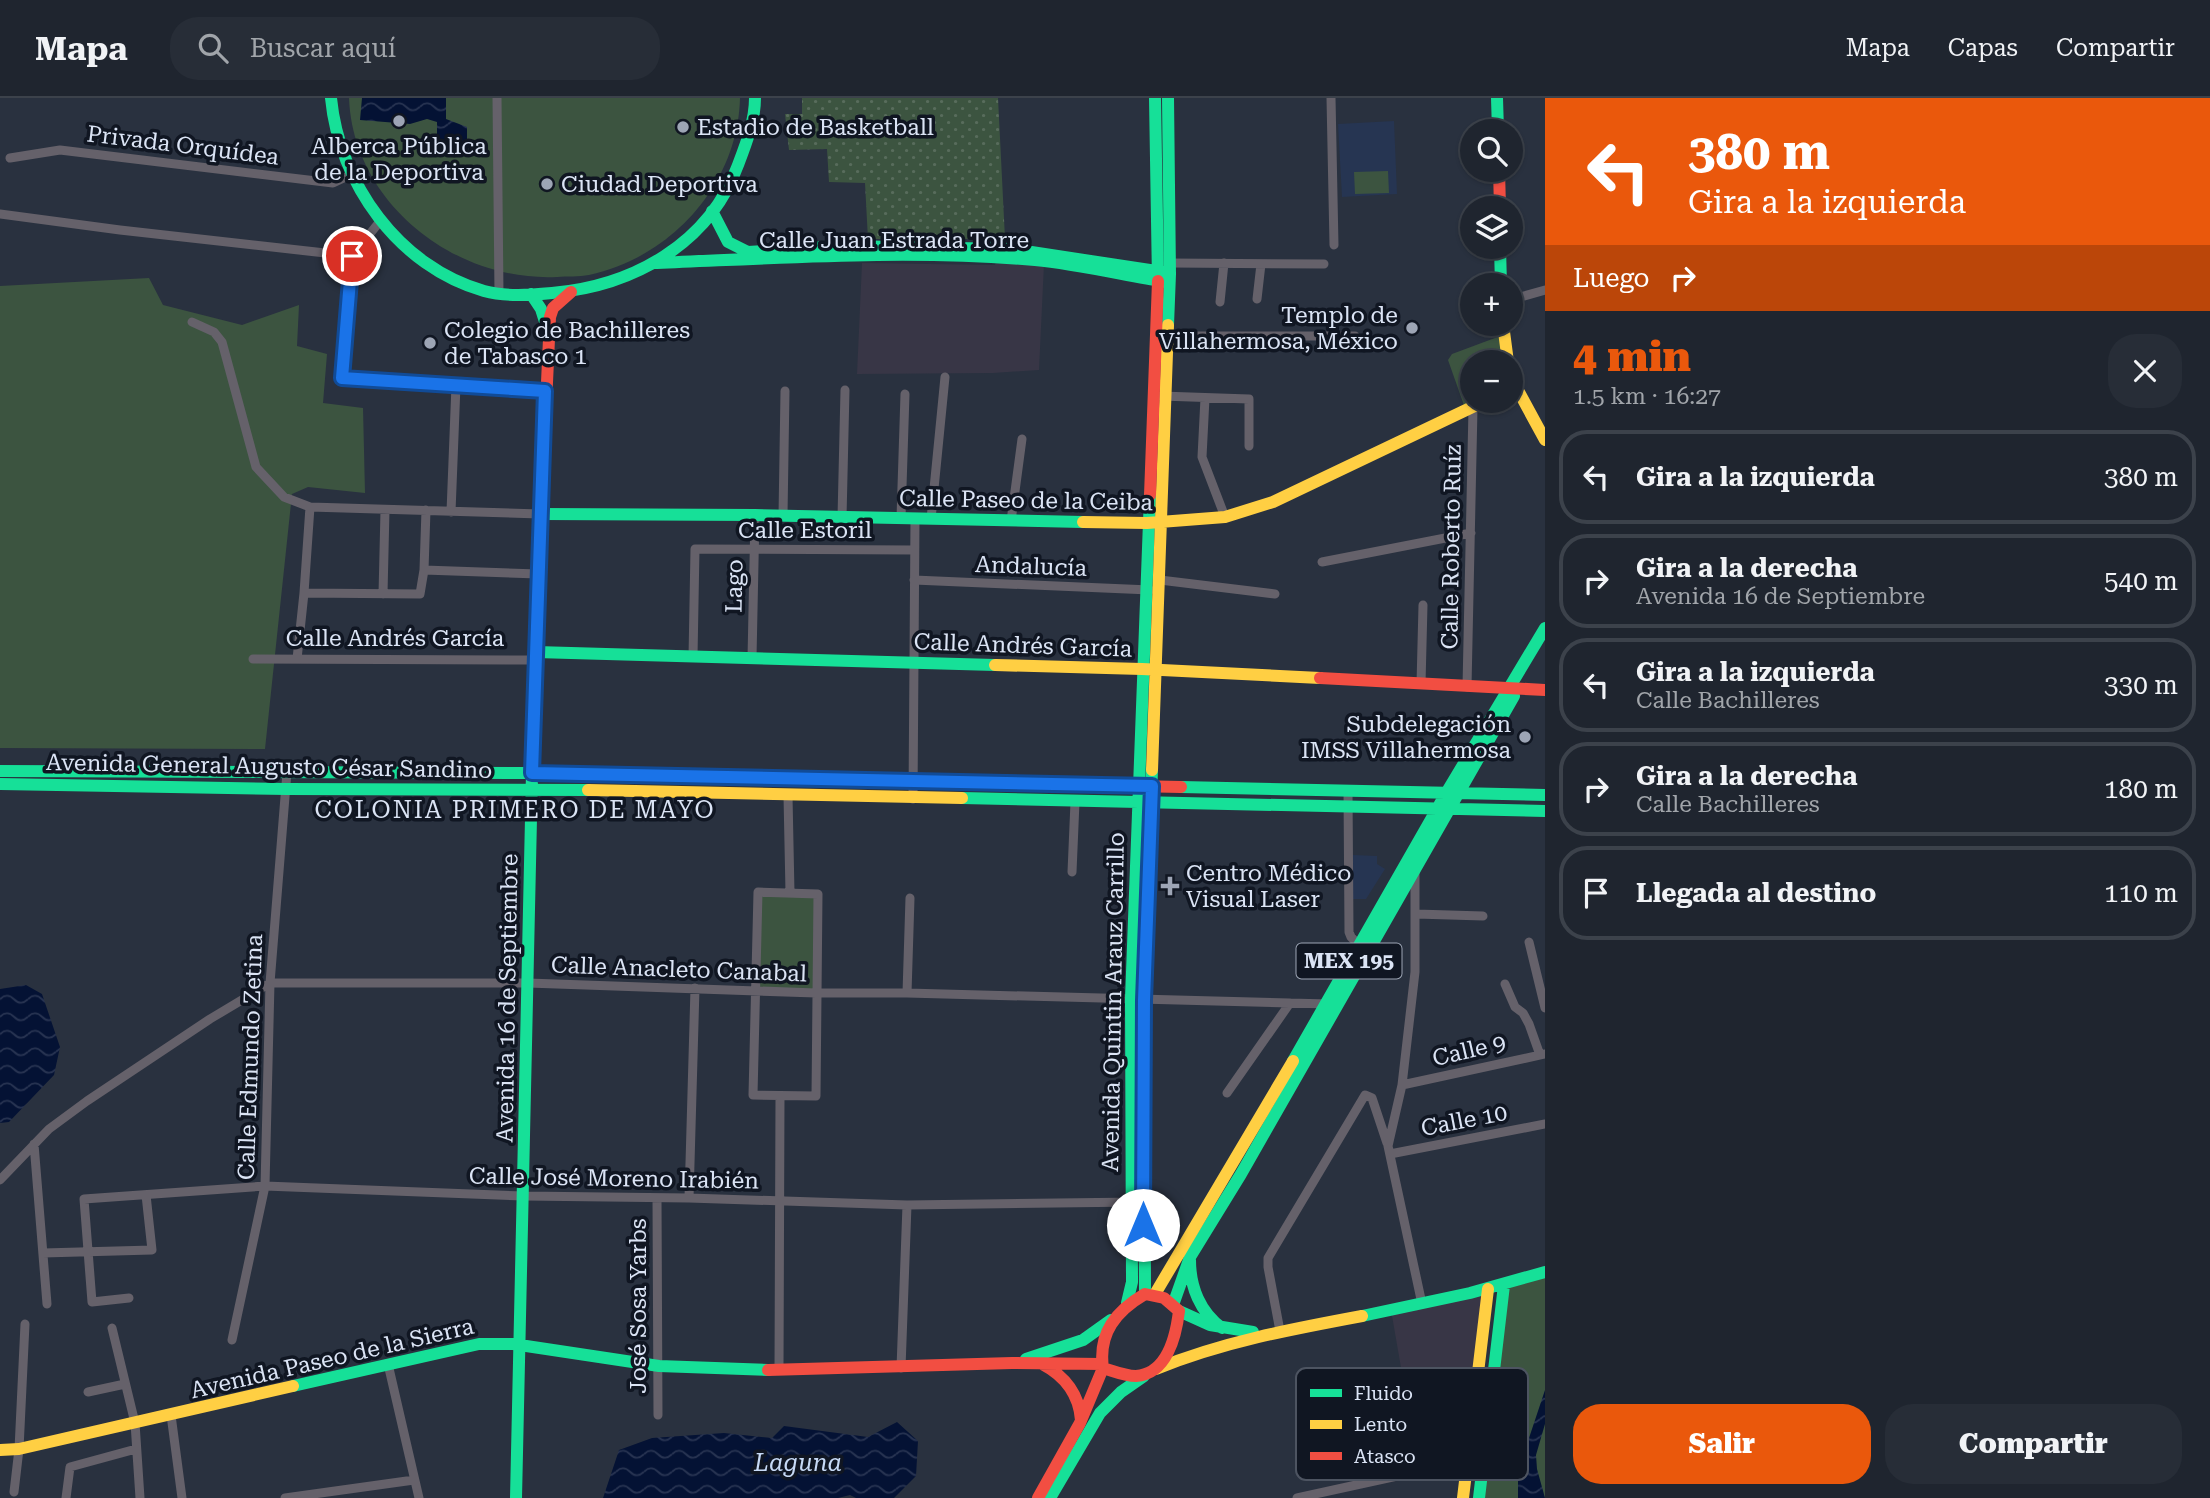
<!DOCTYPE html>
<html lang="es">
<meta charset="utf-8">
<style>
body{margin:0;font-family:"Roboto Serif",serif;background:#272d37;color:#f1f3f6;height:100vh;display:flex;flex-direction:column;font-size:26px;white-space:nowrap}
*{box-sizing:border-box;margin:0}
p{font-size:23px;color:#a1a5aa}
.icon{flex:none;width:38px;height:38px;fill:none;stroke:currentColor;stroke-width:2;stroke-linecap:round;stroke-linejoin:round}
.map{position:relative;flex:1;overflow:hidden}
.drawer{display:flex;flex-direction:column;background:#1f252f;width:665px}
.drawer>*{flex:none}
.guide{background:#ea580c;color:#fff;overflow:hidden}
.fabs{position:absolute;left:1460px;top:21px;display:grid;gap:14px}
.fabs a{display:grid;place-items:center;width:63px;height:63px;border-radius:50%;background:#1f252f;box-shadow:0 2px 5px #0004,0 0 0 2px #3c424b;font-size:35px}
.pin{position:absolute;display:grid;place-items:center;width:60px;height:60px;color:#fff;margin:-30px;border:4px solid #fff;border-radius:50%;box-shadow:0 2px 7px #0007}
.me{position:absolute;width:77px;margin:-38px;rotate:0deg;stroke-linejoin:round;filter:drop-shadow(0 0 5px #0008)}
.turn{display:flex;align-items:center;gap:24px;height:147px;padding:0 28px;font-size:32px}
.turn .icon{width:91px;height:91px;stroke-width:2.5}
.turn b{display:block;font-size:49px;line-height:60px}
.then{display:flex;align-items:center;height:66px;padding:0 28px;background:#0003;gap:14px;font-size:26px}
.round{display:grid;place-items:center;flex:none;width:74px;height:74px;border-radius:28px;background:#272d37}
.head{display:flex;align-items:center;justify-content:space-between;height:119px;padding:0 28px}
h1{font-size:42px;font-weight:800;line-height:52px;color:#ea580c}
.action{display:flex;gap:14px;margin-top:auto;padding:14px 28px}
.action a{flex:1;height:80px;border-radius:28px;background:#ea580c;color:#fff;font-size:28px;font-weight:800;line-height:80px;text-align:center}
.action a+a{background:#272d37;color:#f1f3f6}
ul{padding:0;list-style:none}
li{display:flex;align-items:center;gap:21px;height:94px;margin:0 14px 10px;padding:0 14px;border:4px solid #3c424b;border-radius:28px}
li div{flex:1}
li b{display:block;font-size:26px}
li em{font-style:normal}
header{display:flex;align-items:center;gap:42px;box-sizing:border-box;height:98px;padding:0 35px;background:#1f252f;border-bottom:2px solid #3c424b}
header strong{font-size:33px}
nav{display:flex;gap:38px;margin-inline-start:auto;font-size:24px}
.search{width:490px;height:63px;background:#272d37;display:flex;align-items:center;gap:18px;box-sizing:border-box;padding:0 24px;border-radius:28px;color:#a1a5aa;font-size:26px}
main{display:flex;flex:1;min-height:0}
.map>svg:first-child{display:block}
</style>
<header>
<strong>Mapa</strong>
<div class="search"><svg class="icon" aria-label="search" viewBox="0 0 24 24"><circle cx="10" cy="10" r="6"/><path d="M15 15l6 6"/></svg>Buscar aquí</div>
<nav><a>Mapa</a><a>Capas</a><a>Compartir</a></nav>
</header>
<main>
<div class="map">
<svg width="1545" height="1400" viewBox="0 0 1545 1400">
<defs>
<pattern id="grass-dots" width="8" height="8" patternUnits="userSpaceOnUse" patternTransform="scale(1.75)"><rect width="8" height="8" fill="#3c5440"/><path d="M2 2h.1M6 6h.1" fill="none" stroke="#586c5c" stroke-width="1.8" stroke-linecap="round"/></pattern>
<pattern id="water-waves" width="16" height="10" patternUnits="userSpaceOnUse" patternTransform="scale(1.75)"><rect width="16" height="10" fill="#041234"/><path d="M0 5q4-4 8 0t8 0" fill="none" stroke="#283452"/></pattern>
</defs>
<rect width="100%" height="100%" fill="#29313f"/>
<path fill="#383646" d="M996,162L1044,166L1039,272L993,275L857,276L862,165L995,167Z
M1488,1191L1472,1322L1412,1333L1391,1212Z"/>
<path fill="#263552" d="M1394,23L1397,96L1342,99L1338,26Z
M1353,757L1377,758V766L1385,771L1366,801H1353Z"/>
<path fill="url(#grass-dots)" d="M802,0H998L1005,141H868L865,85L829,84L827,51L789,52L785,16H802Z"/>
<path fill="#3c5440" d="M349,0H740C738,86 672,159 589,177C579,179 567,178 557,179C455,184 353,105 349,0Z
M1388,73L1389,95L1355,96L1354,74Z
M149,180L163,207L242,227L299,207L297,248L327,256L323,305L363,310L365,395L308,389L292,396L265,651L0,650V188Z
M1503,237L1508,264H1472V303L1466,313L1448,262L1452,256Z
M758,794L818,796L816,895L757,892Z
M1545,1174V1400H1479L1504,1187Z"/>
<path fill="url(#water-waves)" d="M362,0H446V21L467,29V46L444,48L437,43V24L427,21L410,26L360,22Z
M26,887L42,896L60,949L54,977L9,1024L0,1025V891Z
M1545,1292V1326L1536,1357L1537,1371L1545,1400H1518V1373Z
M897,1324L918,1343L916,1378L894,1400H856L850,1397L838,1400H603L619,1352L652,1340L724,1335L772,1340L784,1328L868,1339Z"/>
<g fill="none" stroke-linecap="round" stroke-linejoin="round">
<path stroke="#65616a" stroke-width="9" d="M497,0L499,196
M1331,0L1334,147
M10,60L60,52L333,85L350,77
M0,116L120,132L352,158
M352,158L342,280L545,293
M352,158L381,122
M1170,165L1324,166
M1257,201L1261,166
M1510,202L1545,192
M1220,204L1224,165
M192,224L214,234L222,244L256,369L284,399L310,409L540,416
M1168,238H1355
M1161,298L1249,301V348
M1205,300L1202,359L1225,419
M451,414L456,287
M783,418L785,293
M842,420L845,292
M901,420L905,296
M931,421L945,279
M1011,423L1022,341
M1322,464L1471,435
M424,472L538,476
M914,482L1150,492
M1160,482L1275,496
M304,495L420,496L424,472L426,412
M383,496L385,412
M693,559L695,451L914,452
M752,560L755,417
M253,561L536,562
M297,561L304,495L310,409
M1421,586L1423,507
M1467,589L1473,310
M1348,694L1349,834L1351,839L1358,846
M788,698L790,795
M913,701L915,420
M1415,773V874L1402,987L1388,1048L1422,1206
M1072,774L1075,704
M758,794L818,796L816,998L753,997Z
M1416,816L1483,818
M1529,844L1545,910
M1505,886L1515,909L1523,915L1529,926L1540,957
M907,895L910,800
M1402,987L1545,956
M1227,995L1290,905
M34,1046L47,1206
M1390,1056L1545,1026
M0,1082L49,1031L87,1003L210,921L270,885H528L816,895H907L1329,906
M657,1100L658,1317
M689,1100L695,890
M43,1155L152,1152L146,1097
M129,1200L92,1204L84,1101L265,1088L524,1098L689,1100L907,1107L1138,1104
M112,1230L135,1325L140,1400
M1280,1233L1268,1169V1160L1365,997L1372,1000L1387,1045
M232,1242L265,1088L270,885L287,674
M388,1266L419,1400
M901,1270L907,1107
M779,1272L780,998
M88,1294L125,1286
M171,1317L182,1400
M14,1394L19,1351L25,1226
M66,1400L70,1369L136,1351
M285,1400L414,1382
M1297,1400L1443,1368H1466"/>
<path stroke="#16e098" stroke-width="12" d="M331,0C339,85 399,169 484,193C506,199 530,197 552,195C633,188 709,146 738,67C746,46 755,23 755,0
M1155,0L1158,183
M1168,0L1170,176L1168,227
M1497,0L1498,33
M712,113L728,144L748,154L841,148L1012,151L1163,174
M1500,149L1501,187
M657,165C782,160 910,151 1035,162C1078,166 1123,177 1166,184
M531,196L541,211L547,230
M540,416L755,417L1083,424
M536,554L995,567
M0,673L532,675L841,682
M0,686L287,691L588,692
M1181,689L1545,697
M962,700L1545,713
M1293,963L1445,697L1545,530
M1190,1162C1190,1189 1200,1214 1222,1230
M1145,1196L1144,902L1152,672
M1127,1205L1132,1184L1131,901L1150,397
M1173,1207L1190,1159L1241,1076L1514,598
M1179,1213L1210,1227L1253,1234
M1362,1218L1470,1195L1545,1174
M1026,1261L1083,1242L1111,1222
M293,1288L479,1246H513L659,1268L768,1272
M516,1400L532,675L540,437
M1050,1400L1100,1315L1121,1294L1144,1278
M1479,1400L1504,1187"/>
<path stroke="#ffcf43" stroke-width="12" d="M1503,226L1508,264
M1510,272L1514,285L1545,342
M1083,424L1147,425L1225,419L1273,404L1485,303
M995,567L1142,571L1320,580
M1152,672L1168,227
M588,692L962,700
M1155,1196L1293,963
M1156,1271C1222,1244 1292,1231 1362,1218
M0,1352L19,1351L293,1288
M1463,1400L1488,1191"/>
<path stroke="#f24e42" stroke-width="12" d="M1499,72L1500,110
M1150,397L1158,183
M540,437L550,219L553,210L571,194
M1320,580L1545,592
M841,682L1181,689
M1145,1196L1164,1200L1179,1213C1176,1238 1167,1276 1136,1278C1125,1278 1113,1273 1103,1270C1098,1235 1116,1213 1145,1196Z
M1042,1266C1065,1278 1079,1296 1081,1322
M768,1272L1012,1265L1102,1266
M1038,1400L1080,1325L1103,1270"/>
</g>
<g fill="none" stroke-linecap="round" stroke-linejoin="round">
<defs>
<path id="route" d="M352,158L342,280L545,293L532,675L1152,688L1144,902L1143,1127"/>
</defs>
<use href="#route" stroke="#114b97" stroke-width="18"/>
<use href="#route" stroke="#1a73e8" stroke-width="12"/>
</g>
<g fill="#9da5b5" stroke="#101622" stroke-width="2.5">
<circle cx="399" cy="23" r="7"/>
<circle cx="683" cy="29" r="7"/>
<circle cx="547" cy="86" r="7"/>
<circle cx="1412" cy="230" r="7"/>
<circle cx="430" cy="245" r="7"/>
<circle cx="1525" cy="639" r="7"/>
<path d="M1166.5 777.5h7v7h7v7h-7v7h-7v-7h-7v-7h7z"/>
</g>
<g text-anchor="middle" stroke-width="7" stroke-linejoin="round" paint-order="stroke">
<rect fill="#101622" stroke="#9ea6b6" stroke-width="2" x="1296.5" y="845.5" width="105" height="35" rx="5"/>
<g font-size="21" font-weight="bold" fill="#dbe4f5">
<text x="1349" y="870">MEX 195</text>
</g>
<g font-size="23" fill="#dbe4f5" stroke="#101622" text-anchor="start">
<text x="697" y="37">Estadio de Basketball</text>
<text x="399" y="56" text-anchor="middle">Alberca Pública<tspan x="399" dy="26">de la Deportiva</tspan></text>
<text x="561" y="94">Ciudad Deportiva</text>
<text x="1398" y="225" text-anchor="end">Templo de<tspan x="1398" dy="26">Villahermosa, México</tspan></text>
<text x="444" y="240">Colegio de Bachilleres<tspan x="444" dy="26">de Tabasco 1</tspan></text>
<text x="1511" y="634" text-anchor="end">Subdelegación<tspan x="1511" dy="26">IMSS Villahermosa</tspan></text>
<text x="1186" y="783">Centro Médico<tspan x="1186" dy="26">Visual Laser</tspan></text>
</g>
<g font-size="23" fill="#dbe4f5" stroke="#101622">
<text transform="translate(183 47) rotate(7)" y="8">Privada Orquídea</text>
<text x="894" y="150">Calle Juan Estrada Torre</text>
<text transform="translate(1026 402) rotate(1)" y="8">Calle Paseo de la Ceiba</text>
<text x="805" y="440">Calle Estoril</text>
<text transform="translate(1451 449) rotate(-89)" y="8">Calle Roberto Ruíz</text>
<text transform="translate(1031 468) rotate(2)" y="8">Andalucía</text>
<text transform="translate(734 488) rotate(-89)" y="8">Lago</text>
<text x="395" y="548">Calle Andrés García</text>
<text transform="translate(1023 547) rotate(2)" y="8">Calle Andrés García</text>
<text transform="translate(269 668) rotate(1)" y="8">Avenida General Augusto César Sandino</text>
<text transform="translate(679 871) rotate(2)" y="8">Calle Anacleto Canabal</text>
<text transform="translate(507 900) rotate(-89)" y="8">Avenida 16 de Septiembre</text>
<text transform="translate(1113 904) rotate(-89)" y="8">Avenida Quintin Arauz Carrillo</text>
<text transform="translate(1469 952) rotate(-13)" y="8">Calle 9</text>
<text transform="translate(250 959) rotate(-88)" y="8">Calle Edmundo Zetina</text>
<text transform="translate(1464 1022) rotate(-11)" y="8">Calle 10</text>
<text transform="translate(614 1080) rotate(1)" y="8">Calle José Moreno Irabién</text>
<text transform="translate(638 1208) rotate(-90)" y="8">José Sosa Yarbs</text>
<text transform="translate(332 1260) rotate(-13)" y="8">Avenida Paseo de la Sierra</text>
</g>
<g font-size="24" letter-spacing="2" fill="#dbe4f5" stroke="#101622">
<text x="515" y="720">COLONIA PRIMERO DE MAYO</text>
</g>
<g font-size="24" font-style="italic" fill="#c7daf6" stroke="#101622">
<text x="798" y="1373">Laguna</text>
</g>
</g>
<rect x="1296" y="1270" width="232" height="112" rx="10" fill="#101622" stroke="#4d5461" stroke-width="2"/>
<rect x="1310" y="1291" width="32" height="8" fill="#16e098"/>
<rect x="1310" y="1322" width="32" height="9" fill="#ffcf43"/>
<rect x="1310" y="1354" width="32" height="8" fill="#f24e42"/>
<g font-size="19" fill="#dbe4f5">
<text x="1354" y="1302">Fluido</text>
<text x="1354" y="1333">Lento</text>
<text x="1354" y="1365">Atasco</text>
</g>
</svg>
<div class="fabs">
<a><svg class="icon" aria-label="search" viewBox="0 0 24 24"><circle cx="10" cy="10" r="6"/><path d="M15 15l6 6"/></svg></a>
<a><svg class="icon" aria-label="layers" viewBox="0 0 24 24"><path d="M12 4l9 5-9 5-9-5zM3 14l9 5 9-5"/></svg></a>
<a>+</a>
<a>−</a>
</div>
<div class="pin" style="left:352px;top:158px;background:#d93025"><svg class="icon" aria-label="arrive" viewBox="0 0 24 24"><path d="M6 21V4h12l-3 4 3 4H6"/></svg></div>
<svg class="me" style="left:1143px;top:1127px" viewBox="-20 -20 40 40"><circle r="19" fill="#fff"/><path d="M0-13L10 11 0 6-10 11z" fill="#1a73e8"/></svg>
</div>
<section class="drawer">
<div class="guide">
<div class="turn"><svg class="icon" aria-label="left" viewBox="0 0 24 24"><path d="M17 20v-9H6M10 6l-5 5 5 5"/></svg><div><b>380 m</b>Gira a la izquierda</div></div>
<div class="then">Luego<svg class="icon" aria-label="right" viewBox="0 0 24 24"><path d="M7 20v-9h11M14 6l5 5-5 5"/></svg></div>
</div>
<div class="head"><div><h1>4 min</h1><p>1.5 km · 16:27</p></div><a class="round"><svg class="icon" aria-label="close" viewBox="0 0 24 24"><path d="M6 6l12 12M18 6L6 18"/></svg></a></div>
<ul>
<li><svg class="icon" aria-label="left" viewBox="0 0 24 24"><path d="M17 20v-9H6M10 6l-5 5 5 5"/></svg><div><b>Gira a la izquierda</b></div><em>380 m</em></li>
<li><svg class="icon" aria-label="right" viewBox="0 0 24 24"><path d="M7 20v-9h11M14 6l5 5-5 5"/></svg><div><b>Gira a la derecha</b><p>Avenida 16 de Septiembre</p></div><em>540 m</em></li>
<li><svg class="icon" aria-label="left" viewBox="0 0 24 24"><path d="M17 20v-9H6M10 6l-5 5 5 5"/></svg><div><b>Gira a la izquierda</b><p>Calle Bachilleres</p></div><em>330 m</em></li>
<li><svg class="icon" aria-label="right" viewBox="0 0 24 24"><path d="M7 20v-9h11M14 6l5 5-5 5"/></svg><div><b>Gira a la derecha</b><p>Calle Bachilleres</p></div><em>180 m</em></li>
<li><svg class="icon" aria-label="arrive" viewBox="0 0 24 24"><path d="M6 21V4h12l-3 4 3 4H6"/></svg><div><b>Llegada al destino</b></div><em>110 m</em></li>
</ul>
<div class="action"><a>Salir</a><a>Compartir</a></div>
</section>
</main>
